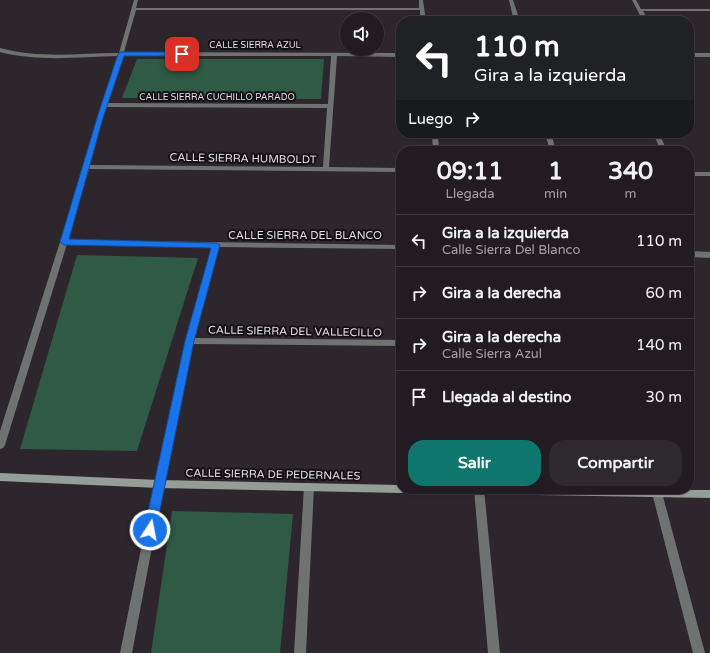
<!DOCTYPE html>
<html lang="es">
<style>
body{margin:0;font-family:"Varela Round",sans-serif;background:#2e292f;color:#f1f3f6;height:100vh;display:flex;flex-direction:column;font-size:15px;white-space:nowrap}
*{box-sizing:border-box;margin:0}
p{font-size:13px;color:#a2a1a5}
.icon{flex:none;width:22px;height:22px;fill:none;stroke:currentColor;stroke-width:2;stroke-linecap:round;stroke-linejoin:round}
.map{position:relative;flex:1;overflow:hidden}
.drawer{position:absolute;left:396px;top:146px;width:298px;height:348px;display:flex;flex-direction:column;background:#221c22;border-radius:16px;box-shadow:0 1px 3px #0004,0 0 0 1px #3f3a40}
.drawer>*{flex:none}
.banner{position:absolute;left:396px;top:16px;width:298px;height:122px;border-radius:16px;box-shadow:0 1px 3px #0004,0 0 0 1px #3f3a40;background:#202124;color:#fff;overflow:hidden}
.tools{position:absolute;left:340px;top:12px;display:grid;gap:8px}
.tools a{display:grid;place-items:center;width:44px;height:44px;border-radius:50%;background:#221c22;box-shadow:0 1px 3px #0004,0 0 0 1px #3f3a40;font-size:20px}
.pin{position:absolute;display:grid;place-items:center;width:34px;height:34px;color:#fff;margin:-17px;border-radius:8px;box-shadow:0 2px 6px #0006}
.me{position:absolute;width:44px;margin:-22px;rotate:11deg;stroke-linejoin:round;filter:drop-shadow(0 0 3px #0008)}
.turn{display:flex;align-items:center;gap:14px;height:84px;padding:0 12px;font-size:18px}
.turn .icon{width:52px;height:52px;stroke-width:2.5}
.turn b{display:block;font-size:28px;line-height:34px}
.then{display:flex;align-items:center;height:38px;padding:0 12px;background:#0003;gap:8px;font-size:15px}
.eta{display:flex;justify-content:space-evenly;align-items:center;height:68px;text-align:center}
.eta b{font-size:24px;font-weight:700;line-height:28px}
.primary-button{display:flex;gap:8px;margin-top:auto;padding:8px 12px}
.primary-button a{flex:1;height:46px;border-radius:16px;background:#0f766e;color:#fff;font-size:16px;font-weight:700;line-height:46px;text-align:center}
.primary-button a+a{background:#2e292f;color:#f1f3f6}
ul{padding:0;list-style:none}
li{display:flex;align-items:center;gap:12px;height:52px;padding:0 12px;border-top:1px solid #3f3a40}
li div{flex:1}
li b{display:block;font-size:15px}
li em{font-style:normal}
.map>svg:first-child{display:block}
</style>
<div class="map">
<svg width="710" height="653" viewBox="0 0 710 653">
<rect width="100%" height="100%" fill="#2e262d"/>
<path fill="#2f5a45" d="M137,59H324L321,99L122,98Z
M77,255L198,258L137,451L20,449Z
M172,511L293,514L280,653H151Z"/>
<g fill="none" stroke-linecap="round" stroke-linejoin="round">
<path fill="#6e7371" fill-rule="evenodd" d="M134,0H138L136,8H419V0H423L426,21H420V10H136L124,52L401,53V57L337,56L329,167L401,168V172L89,169L68,240L401,245V249L219,247L195,338L401,340V346L193,344L164,484L132,653H120L154,484L186,341L212,247L67,244L5,445L3,448L0,449V431L60,242L101,105L118,56C78,57 39,62 0,52V48C41,59 78,53 119,53ZM123,56H331L328,104L107,103ZM106,107L327,108L323,167L90,165Z
M509,0H513L520,21H514Z
M632,0H636L641,9H710V11H643L649,21H643Z
M689,53H710V57H689Z
M432,133H438L439,151H433Z
M545,133H551L556,151H550Z
M653,133H659L667,151H661Z
M689,172H710V176H689Z
M689,251L710,252V258L689,257Z
M309,483L312,484L314,487L306,653H294L304,487L306,484Z
M474,489H484L500,653H488Z
M651,489H661L705,653H693Z"/>
<path fill="#959d99" fill-rule="evenodd" d="M0,473L159,480L401,485V489H406L404,492L401,493L159,488L0,481Z
M417,489L710,490V498L422,493L419,492Z"/>
</g>
<path fill="#1a73e8" stroke="#114b97" d="M121,52H182L185,54L182,56H124L103,118L69,239L216,243L220,245L194,341L156,530L154,534L150,536L146,534L144,530L185,341L211,248L64,245L60,242L97,118L118,54Z"/>
<g text-anchor="middle" stroke-width="4" stroke-linejoin="round" paint-order="stroke">
<g font-size="9" fill="#e4dfe4" stroke="#141114">
<text x="255" y="48">CALLE SIERRA AZUL</text>
<text x="217" y="100">CALLE SIERRA CUCHILLO PARADO</text>
</g>
<g font-size="11" fill="#e4dfe4" stroke="#141114">
<text transform="translate(243 158) rotate(1)" y="4">CALLE SIERRA HUMBOLDT</text>
<text x="305" y="239">CALLE SIERRA DEL BLANCO</text>
<text transform="translate(295 331) rotate(1)" y="4">CALLE SIERRA DEL VALLECILLO</text>
<text transform="translate(273 474) rotate(1)" y="4">CALLE SIERRA DE PEDERNALES</text>
</g>
</g>
</svg>
<div class="tools">
<a><svg class="icon" aria-label="sound" viewBox="0 0 24 24"><path d="M4 9h4l5-4v14l-5-4H4zM17 9q2 3 0 6"/></svg></a>
</div>
<div class="pin" style="left:182px;top:54px;background:#d93025"><svg class="icon" aria-label="arrive" viewBox="0 0 24 24"><path d="M6 21V4h12l-3 4 3 4H6"/></svg></div>
<svg class="me" style="left:150px;top:530px" viewBox="-20 -20 40 40"><circle r="17" fill="#1a73e8" stroke="#fff" stroke-width="3"/><path d="M0-11L8 9 0 5-8 9z" fill="#fff"/></svg>
<div class="banner">
<div class="turn"><svg class="icon" aria-label="left" viewBox="0 0 24 24"><path d="M17 20v-9H6M10 6l-5 5 5 5"/></svg><div><b>110 m</b>Gira a la izquierda</div></div>
<div class="then">Luego<svg class="icon" aria-label="right" viewBox="0 0 24 24"><path d="M7 20v-9h11M14 6l5 5-5 5"/></svg></div>
</div>
<section class="drawer">
<div class="eta">
<div><b>09:11</b><p>Llegada</p></div>
<div><b>1</b><p>min</p></div>
<div><b>340</b><p>m</p></div>
</div>
<ul>
<li><svg class="icon" aria-label="left" viewBox="0 0 24 24"><path d="M17 20v-9H6M10 6l-5 5 5 5"/></svg><div><b>Gira a la izquierda</b><p>Calle Sierra Del Blanco</p></div><em>110 m</em></li>
<li><svg class="icon" aria-label="right" viewBox="0 0 24 24"><path d="M7 20v-9h11M14 6l5 5-5 5"/></svg><div><b>Gira a la derecha</b></div><em>60 m</em></li>
<li><svg class="icon" aria-label="right" viewBox="0 0 24 24"><path d="M7 20v-9h11M14 6l5 5-5 5"/></svg><div><b>Gira a la derecha</b><p>Calle Sierra Azul</p></div><em>140 m</em></li>
<li><svg class="icon" aria-label="arrive" viewBox="0 0 24 24"><path d="M6 21V4h12l-3 4 3 4H6"/></svg><div><b>Llegada al destino</b></div><em>30 m</em></li>
</ul>
<div class="primary-button"><a>Salir</a><a>Compartir</a></div>
</section>
</div>
